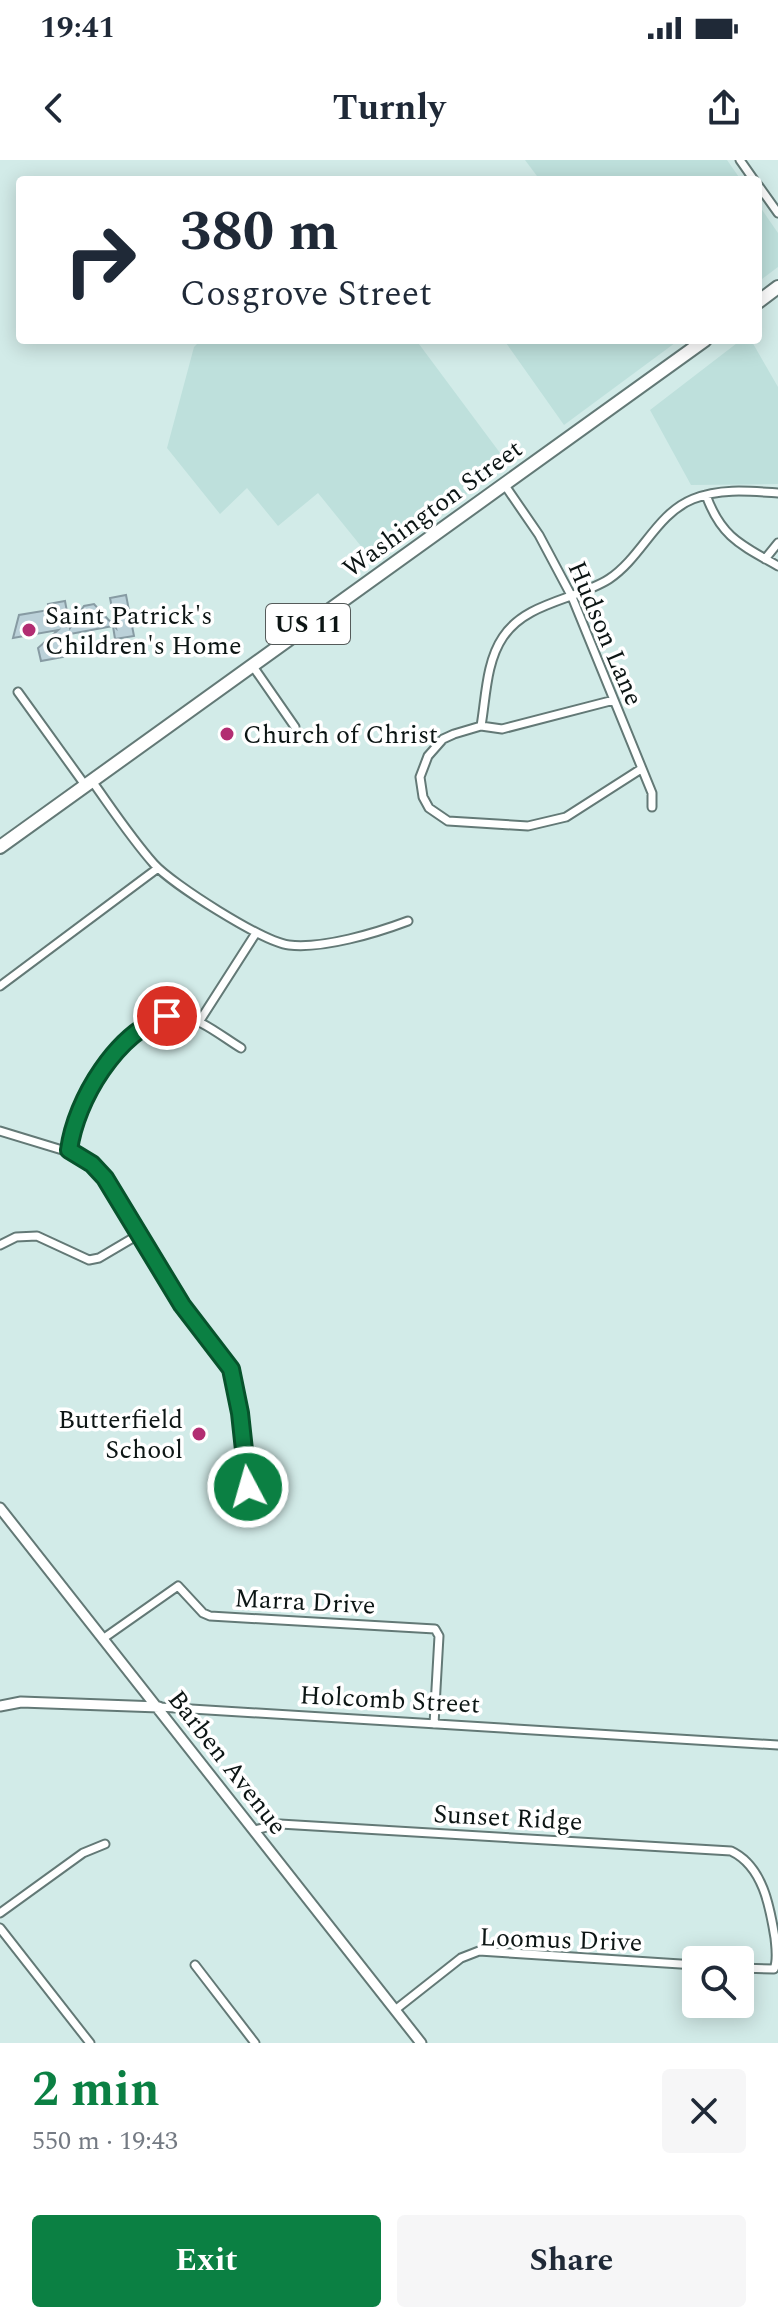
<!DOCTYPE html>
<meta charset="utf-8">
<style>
body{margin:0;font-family:Spectral,serif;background:#f6f6f7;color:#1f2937;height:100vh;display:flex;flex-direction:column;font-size:30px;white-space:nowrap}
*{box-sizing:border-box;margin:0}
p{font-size:26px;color:#747a83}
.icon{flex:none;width:44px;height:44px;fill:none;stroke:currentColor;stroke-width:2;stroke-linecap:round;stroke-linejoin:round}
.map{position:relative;height:1883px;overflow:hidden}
.panel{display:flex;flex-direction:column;background:#fff;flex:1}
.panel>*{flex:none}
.hud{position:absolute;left:16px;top:16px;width:746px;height:168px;border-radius:8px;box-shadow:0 4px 20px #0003;background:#fff;color:#1f2937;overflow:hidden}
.tools{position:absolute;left:682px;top:1786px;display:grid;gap:16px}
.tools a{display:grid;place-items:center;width:72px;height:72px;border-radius:8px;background:#fff;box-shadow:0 4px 20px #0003;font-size:40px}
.pin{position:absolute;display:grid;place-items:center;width:68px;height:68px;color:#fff;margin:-34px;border:4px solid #fff;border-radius:50%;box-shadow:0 2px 8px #0007}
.me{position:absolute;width:88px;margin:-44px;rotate:354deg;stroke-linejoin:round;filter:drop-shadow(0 0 6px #0008)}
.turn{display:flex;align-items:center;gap:28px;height:168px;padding:0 32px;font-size:36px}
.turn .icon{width:104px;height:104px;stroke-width:2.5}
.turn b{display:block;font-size:56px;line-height:68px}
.round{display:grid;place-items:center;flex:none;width:84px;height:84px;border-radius:8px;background:#f6f6f7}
.summary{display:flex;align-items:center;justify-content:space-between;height:136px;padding:0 32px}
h1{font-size:48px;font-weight:700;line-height:60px;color:#0b8043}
.action{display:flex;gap:16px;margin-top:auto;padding:16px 32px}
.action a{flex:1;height:92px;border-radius:8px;background:#0b8043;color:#fff;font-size:32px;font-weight:700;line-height:92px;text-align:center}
.action a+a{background:#f6f6f7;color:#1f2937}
.status{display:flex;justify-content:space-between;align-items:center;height:56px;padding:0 40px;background:#fff;direction:ltr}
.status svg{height:22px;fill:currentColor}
header{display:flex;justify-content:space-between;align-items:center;height:104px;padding:0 32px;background:#fff;font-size:36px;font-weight:700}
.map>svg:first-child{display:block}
</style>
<div class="status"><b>19:41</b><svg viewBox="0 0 49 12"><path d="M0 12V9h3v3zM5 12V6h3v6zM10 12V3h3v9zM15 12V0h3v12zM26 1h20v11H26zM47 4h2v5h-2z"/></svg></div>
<header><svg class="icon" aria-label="back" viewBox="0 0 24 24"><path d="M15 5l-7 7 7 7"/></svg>Turnly<svg class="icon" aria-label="share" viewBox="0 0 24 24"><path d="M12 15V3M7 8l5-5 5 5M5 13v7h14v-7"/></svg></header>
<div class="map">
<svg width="778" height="1883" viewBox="0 0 778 1883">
<rect width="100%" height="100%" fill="#d2ebe8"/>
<path fill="#bee0dc" d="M525,0H727L741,20H540Z
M758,44L778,73V107L758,122Z
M201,180H416L506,301L485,321L373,401L318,333L278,366L247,328L220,354L167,288L194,187Z
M504,180H679L564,265Z
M741,180H751L778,227V324L691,325L650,250Z"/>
<path fill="#bbd1d9" stroke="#879ba3" stroke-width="2" d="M126,435L134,476L115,479L113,466L70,474L72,482L60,485L63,497L41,501L38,488L58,470L13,478L19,455L49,450L48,444L65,441L70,468L84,446L94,444L116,468L110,438Z"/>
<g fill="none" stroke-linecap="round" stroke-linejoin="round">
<defs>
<path id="minor" d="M740,0L754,20
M758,25L778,53
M504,324L539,375L572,437L652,633V647
M706,335C721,377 741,385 778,406
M765,399L778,383
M252,505L295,567
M18,532L85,625
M614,540L502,569L481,566L454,574L443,579L428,596L420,617L423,637L429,648L448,661L528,666L566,657L641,609
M481,566C486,537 486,502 503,477C526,442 576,440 609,419C642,397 656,354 693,339C721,328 749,331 778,333
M92,621C112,649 131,678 154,704C172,724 263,782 289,785C323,789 376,773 408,761
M0,826L158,708
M199,862L256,773
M0,971L82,996L112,1028L182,1145L231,1209L240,1253L248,1327
M69,990C75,948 124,852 175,855C200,857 221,876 241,888
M0,1085L16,1077L37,1076L89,1100L99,1098L138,1075
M104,1478L178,1426L203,1453L210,1456L435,1469L439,1476L434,1564
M159,1547L778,1585
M254,1670L280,1664L731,1691C763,1706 770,1747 775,1778C776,1789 778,1800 774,1809L740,1808
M0,1753L83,1693L105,1684
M0,1768L90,1883
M195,1805L255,1883
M395,1850L461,1798L479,1791L696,1805"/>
<path id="tertiary" d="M0,1348L421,1883
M0,1546L21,1542L159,1547"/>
<path id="primary" d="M758,142L778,127
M0,687L705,180"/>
</defs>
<use href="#minor" stroke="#637976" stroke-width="11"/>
<use href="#tertiary" stroke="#637976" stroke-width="13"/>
<use href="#primary" stroke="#637976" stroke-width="16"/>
<use href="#minor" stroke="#fff" stroke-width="7"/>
<use href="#tertiary" stroke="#fff" stroke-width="9"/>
<use href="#primary" stroke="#fff" stroke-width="12"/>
</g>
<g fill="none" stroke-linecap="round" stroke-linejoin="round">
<defs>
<path id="route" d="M167,856C117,872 76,939 69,990L92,1004L105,1018L182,1145L231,1209L240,1253L248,1327"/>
</defs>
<use href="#route" stroke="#07532c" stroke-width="20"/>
<use href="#route" stroke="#0b8043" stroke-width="14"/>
</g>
<g fill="#b22d72" stroke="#fff" stroke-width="3">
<circle cx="29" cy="470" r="8"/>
<circle cx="227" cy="574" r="8"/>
<circle cx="199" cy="1274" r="8"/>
</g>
<g text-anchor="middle" stroke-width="7" stroke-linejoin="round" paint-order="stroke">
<rect fill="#fff" stroke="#555b5a" stroke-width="2" x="266" y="444" width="84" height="40" rx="6"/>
<g font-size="24" font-weight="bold" fill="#0c1514">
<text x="308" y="472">US 11</text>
</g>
<g font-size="26" fill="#0c1514" stroke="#fff">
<text transform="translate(432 348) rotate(-36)" y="9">Washington Street</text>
<text transform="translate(606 473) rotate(67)" y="9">Hudson Lane</text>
<text transform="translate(305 1441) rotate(3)" y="9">Marra Drive</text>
<text transform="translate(390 1539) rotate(3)" y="9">Holcomb Street</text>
<text transform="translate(228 1602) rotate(52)" y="9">Barben Avenue</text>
<text transform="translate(508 1657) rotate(3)" y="9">Sunset Ridge</text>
<text transform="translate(561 1779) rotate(2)" y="9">Loomus Drive</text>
</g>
<g font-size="26" fill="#0c1514" stroke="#fff" text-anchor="start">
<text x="45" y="464">Saint Patrick's<tspan x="45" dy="30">Children's Home</tspan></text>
<text x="243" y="583">Church of Christ</text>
<text x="183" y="1268" text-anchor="end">Butterfield<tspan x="183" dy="30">School</tspan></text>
</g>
</g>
</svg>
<div class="tools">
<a><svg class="icon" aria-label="search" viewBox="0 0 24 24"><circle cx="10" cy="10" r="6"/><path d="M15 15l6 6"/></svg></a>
</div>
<div class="pin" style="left:167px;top:856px;background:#d93025"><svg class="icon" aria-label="arrive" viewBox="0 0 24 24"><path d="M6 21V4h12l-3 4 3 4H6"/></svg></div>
<svg class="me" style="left:248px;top:1327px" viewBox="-20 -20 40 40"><circle r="17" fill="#0b8043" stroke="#fff" stroke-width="3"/><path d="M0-11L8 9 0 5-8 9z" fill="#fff"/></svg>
<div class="hud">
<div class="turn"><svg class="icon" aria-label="right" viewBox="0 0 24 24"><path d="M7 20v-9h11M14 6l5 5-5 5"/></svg><div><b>380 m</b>Cosgrove Street</div></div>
</div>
</div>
<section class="panel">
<div class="summary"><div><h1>2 min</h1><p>550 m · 19:43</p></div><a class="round"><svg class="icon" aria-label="close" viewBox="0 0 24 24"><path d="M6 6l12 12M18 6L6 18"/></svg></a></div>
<div class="action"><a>Exit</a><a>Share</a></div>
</section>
